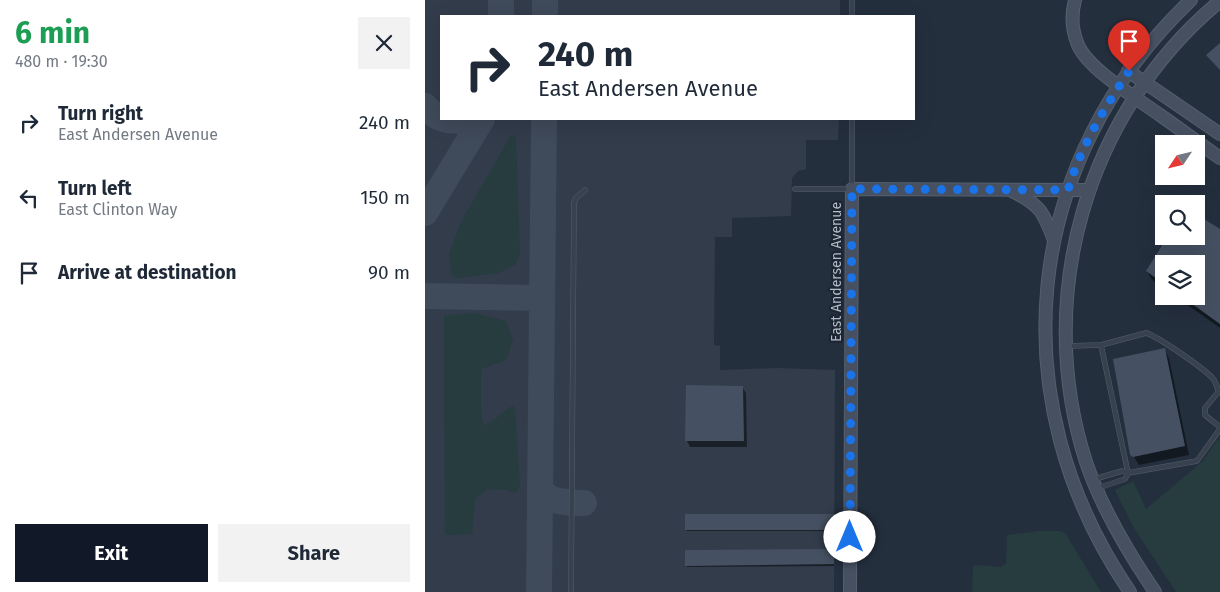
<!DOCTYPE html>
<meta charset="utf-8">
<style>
body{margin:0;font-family:"Fira Sans",sans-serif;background:#f2f2f3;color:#1f2937;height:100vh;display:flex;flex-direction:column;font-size:19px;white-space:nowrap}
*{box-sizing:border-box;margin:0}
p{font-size:16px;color:#747a83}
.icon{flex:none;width:28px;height:28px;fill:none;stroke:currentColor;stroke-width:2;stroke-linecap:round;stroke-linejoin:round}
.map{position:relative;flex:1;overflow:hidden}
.sheet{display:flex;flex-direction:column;background:#fff;width:425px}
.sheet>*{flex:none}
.banner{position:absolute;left:15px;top:15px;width:475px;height:105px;border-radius:0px;box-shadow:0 5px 20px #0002;background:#fff;color:#1f2937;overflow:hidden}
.needle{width:32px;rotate:235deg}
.tools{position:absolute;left:730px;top:135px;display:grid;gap:10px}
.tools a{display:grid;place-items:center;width:50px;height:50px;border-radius:0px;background:#fff;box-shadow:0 5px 20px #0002;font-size:25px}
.pin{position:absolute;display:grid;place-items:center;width:42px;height:42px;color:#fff;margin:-51px -21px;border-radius:50% 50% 50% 0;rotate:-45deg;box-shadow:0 0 5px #0007}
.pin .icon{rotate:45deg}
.me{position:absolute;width:55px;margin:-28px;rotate:0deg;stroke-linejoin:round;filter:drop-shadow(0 0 4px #0008)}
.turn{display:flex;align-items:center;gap:18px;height:105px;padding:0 15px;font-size:22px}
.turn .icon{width:65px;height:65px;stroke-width:2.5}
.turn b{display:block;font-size:35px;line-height:42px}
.round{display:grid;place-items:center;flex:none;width:52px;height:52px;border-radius:0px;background:#f2f2f3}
.headline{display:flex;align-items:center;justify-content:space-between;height:85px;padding:0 15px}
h1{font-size:30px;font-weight:700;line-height:38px;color:#1e9e55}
.button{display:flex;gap:10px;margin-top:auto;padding:10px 15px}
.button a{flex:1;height:58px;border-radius:0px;background:#111827;color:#fff;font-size:20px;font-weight:700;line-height:58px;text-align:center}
.button a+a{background:#f2f2f3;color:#1f2937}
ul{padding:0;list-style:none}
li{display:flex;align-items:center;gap:15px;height:75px;padding:0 15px}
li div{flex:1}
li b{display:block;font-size:19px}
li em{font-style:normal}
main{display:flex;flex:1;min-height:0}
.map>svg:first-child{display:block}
</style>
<main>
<section class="sheet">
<div class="headline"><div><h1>6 min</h1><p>480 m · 19:30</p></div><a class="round"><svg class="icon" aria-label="close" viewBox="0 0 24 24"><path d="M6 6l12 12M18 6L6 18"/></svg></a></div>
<ul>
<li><svg class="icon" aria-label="right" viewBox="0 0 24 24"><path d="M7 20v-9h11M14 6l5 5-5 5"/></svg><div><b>Turn right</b><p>East Andersen Avenue</p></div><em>240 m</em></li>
<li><svg class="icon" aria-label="left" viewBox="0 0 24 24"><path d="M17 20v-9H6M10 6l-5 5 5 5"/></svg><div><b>Turn left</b><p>East Clinton Way</p></div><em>150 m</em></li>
<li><svg class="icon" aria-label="arrive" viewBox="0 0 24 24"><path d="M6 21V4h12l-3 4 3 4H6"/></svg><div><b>Arrive at destination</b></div><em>90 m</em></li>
</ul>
<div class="button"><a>Exit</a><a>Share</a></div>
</section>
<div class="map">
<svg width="795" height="592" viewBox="0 0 795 592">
<rect width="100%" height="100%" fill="#242f3e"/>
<path fill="#323c4b" d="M0,0H415V16H16V119H414L413,140H381V169L373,171L367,178L366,216L307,218V237H290L289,345L295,346V370L353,368L410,370L409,592H0Z"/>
<path fill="#263c3f" d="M88,135L91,138L95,255L90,265L74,273L32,278L27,275L24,254L37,220L85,137Z
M49,313L81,321L88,340L81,360L56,369V414L59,425C70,422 77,411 88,406L90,410L95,485L91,493L81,490L62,489L50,499L47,534L20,535L19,316Z
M793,439L795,441V592H751L709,528L690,490L708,481L721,509L777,462Z
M614,531H634L640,533L676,592H547L548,566L551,565L576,567L581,564L582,535Z"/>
<path fill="#0007" d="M795,231V328L750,296H771V264H739V288L727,280L722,271L771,236Z
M739,349L744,358L764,455L714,465L707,454Z
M317,387L321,393L322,447H265L262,441Z
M408,516L409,531H262L261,530Z
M408,550L409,566L262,567L261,565Z"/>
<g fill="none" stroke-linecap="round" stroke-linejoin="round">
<path stroke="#3f4a5a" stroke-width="26" d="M120,0V16
M76,16V0
M0,106C11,120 26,123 43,119
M0,213L57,119
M0,296L117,298
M115,486C121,504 143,502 159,503
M114,592L119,119"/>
</g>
<path fill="#455162" d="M795,43V70L781,55Z
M771,214L795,229V324L756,296H771V264H739V284L721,271L743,236H771Z
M740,348L760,446L708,457L705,455L688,359Z
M261,385L318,386L319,441H260Z
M260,514H409V530H260Z
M409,549V564L260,566V550Z"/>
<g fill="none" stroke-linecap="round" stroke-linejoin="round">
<defs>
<path id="lane" d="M427,0V16
M370,189H427V119
M676,345L721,333C732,336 782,370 789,380C791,383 792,387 793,390
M642,346L676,345L703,473L772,461L795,429
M795,390L780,408V415L795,427
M670,479L697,471L703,473L700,479L673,488
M146,592L149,203L151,198L160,190"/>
<path id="secondary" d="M650,0C646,15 647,31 653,45C664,70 713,99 735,115C755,129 775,144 795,158
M703,71L795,134
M587,191C615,205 618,211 629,240
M425,592L427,189L664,190
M705,592C573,399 597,161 766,0
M730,592C702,551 677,509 661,462C608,297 661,112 795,1"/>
</defs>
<use href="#lane" stroke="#565f6c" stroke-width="5.5"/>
<use href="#secondary" stroke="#565f6c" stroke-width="14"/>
<use href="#lane" stroke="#38414e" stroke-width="4.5"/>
<use href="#secondary" stroke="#465061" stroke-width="12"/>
</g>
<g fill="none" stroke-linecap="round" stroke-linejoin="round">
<path stroke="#1a73e8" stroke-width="9" stroke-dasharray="0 16.2" d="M425,537L427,189L643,190C656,146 679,109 704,71"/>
</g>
<g text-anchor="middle" stroke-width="4.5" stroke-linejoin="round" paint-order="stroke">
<g font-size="14" fill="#b4bcc9" stroke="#1d2633">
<text transform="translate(411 272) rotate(-90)" y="5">East Andersen Avenue</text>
</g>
</g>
</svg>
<div class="tools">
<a><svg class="needle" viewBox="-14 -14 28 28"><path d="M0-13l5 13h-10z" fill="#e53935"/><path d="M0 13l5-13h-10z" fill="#747a83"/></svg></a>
<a><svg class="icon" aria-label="search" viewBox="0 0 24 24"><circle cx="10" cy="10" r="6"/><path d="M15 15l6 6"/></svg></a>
<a><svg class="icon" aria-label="layers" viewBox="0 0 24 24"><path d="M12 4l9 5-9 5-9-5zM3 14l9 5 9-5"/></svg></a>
</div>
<div class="pin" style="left:704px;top:71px;background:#d93025"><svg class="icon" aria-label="arrive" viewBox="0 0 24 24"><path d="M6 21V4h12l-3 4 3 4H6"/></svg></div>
<svg class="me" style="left:425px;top:537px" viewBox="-20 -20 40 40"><circle r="19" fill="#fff"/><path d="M0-13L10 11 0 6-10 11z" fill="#1a73e8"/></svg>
<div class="banner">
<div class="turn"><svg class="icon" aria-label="right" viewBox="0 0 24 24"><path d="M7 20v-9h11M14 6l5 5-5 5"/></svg><div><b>240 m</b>East Andersen Avenue</div></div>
</div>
</div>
</main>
